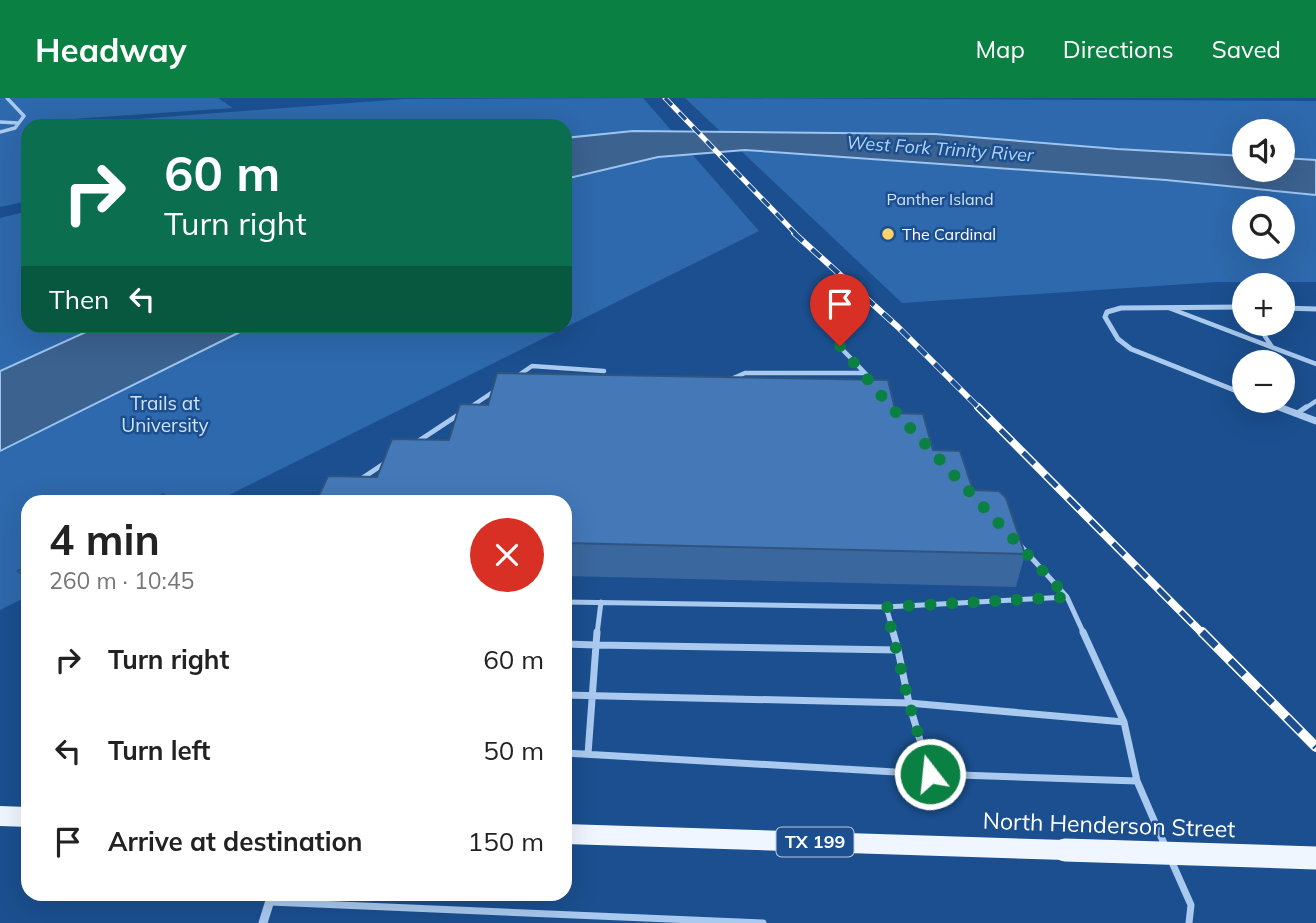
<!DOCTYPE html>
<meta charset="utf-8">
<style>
body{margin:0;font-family:Mulish,sans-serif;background:#f2f2f2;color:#222;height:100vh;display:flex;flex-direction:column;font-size:26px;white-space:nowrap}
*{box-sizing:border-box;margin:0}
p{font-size:23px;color:#767676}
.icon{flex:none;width:38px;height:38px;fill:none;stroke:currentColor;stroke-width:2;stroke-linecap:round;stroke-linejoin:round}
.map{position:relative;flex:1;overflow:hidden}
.sheet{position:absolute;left:21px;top:397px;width:551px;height:406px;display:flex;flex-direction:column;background:#fff;border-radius:21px;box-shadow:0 7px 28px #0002}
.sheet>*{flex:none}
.hud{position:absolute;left:21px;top:21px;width:551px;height:214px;border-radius:21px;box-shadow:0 7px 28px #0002;background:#0b6e4f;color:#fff;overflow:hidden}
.fabs{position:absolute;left:1232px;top:21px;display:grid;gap:14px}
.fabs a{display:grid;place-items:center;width:63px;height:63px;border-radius:50%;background:#fff;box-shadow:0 7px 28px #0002;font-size:35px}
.pin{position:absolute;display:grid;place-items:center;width:60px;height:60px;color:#fff;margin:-72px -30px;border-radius:50% 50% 50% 0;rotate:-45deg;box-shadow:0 0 7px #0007}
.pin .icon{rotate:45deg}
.me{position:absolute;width:77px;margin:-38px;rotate:344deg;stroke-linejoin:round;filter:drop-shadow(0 0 5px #0008)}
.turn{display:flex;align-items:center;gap:24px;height:147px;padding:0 28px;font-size:32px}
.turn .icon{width:91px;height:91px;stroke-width:2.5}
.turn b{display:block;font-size:49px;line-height:60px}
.then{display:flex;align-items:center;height:66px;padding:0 28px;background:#0003;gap:14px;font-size:26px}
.round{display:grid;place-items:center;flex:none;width:74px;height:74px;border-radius:37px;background:#f2f2f2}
.headline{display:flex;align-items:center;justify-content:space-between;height:119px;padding:0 28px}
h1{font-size:42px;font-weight:700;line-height:52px}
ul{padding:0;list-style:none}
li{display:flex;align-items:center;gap:21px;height:91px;padding:0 28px}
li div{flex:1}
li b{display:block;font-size:26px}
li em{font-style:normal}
header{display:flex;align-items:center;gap:42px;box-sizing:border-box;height:98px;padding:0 35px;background:#0b8043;color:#fff}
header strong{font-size:33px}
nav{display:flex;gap:38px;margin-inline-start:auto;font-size:24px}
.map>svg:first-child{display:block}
</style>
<header>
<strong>Headway</strong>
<nav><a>Map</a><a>Directions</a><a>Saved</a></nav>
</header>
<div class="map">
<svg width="1316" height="825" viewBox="0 0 1316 825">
<rect width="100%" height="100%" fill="#1b4f8f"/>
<path fill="#2e69ad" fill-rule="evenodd" d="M0,0H218L233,10L72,21L81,28H28V103L0,109Z
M643,0L759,133L215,404H28V498L0,512V120L28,113V228H565V28H122L111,23L404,1Z
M685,0L1316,3V184H1217L902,205ZM1244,33H1283V72H1244ZM1244,110H1283V149H1244Z"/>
<path fill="#3c6290" stroke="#9cc4f0" stroke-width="2" d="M633,33L935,36L1117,51L1244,58V72H1283V60L1316,62V97L1166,82L745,52L658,59L565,81V40Z
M99,228H252L0,353V273Z"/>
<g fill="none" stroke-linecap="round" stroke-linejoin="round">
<path stroke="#a9c9ee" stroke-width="3.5" d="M0,24L18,25
M0,34L15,30L24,18L7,0"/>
<path stroke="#a9c9ee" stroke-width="4.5" d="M1169,210L1316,266
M1257,226L1272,249
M840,249L865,275
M516,279L532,268L604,273
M729,282L745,275H865L874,286
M469,310L496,292
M1304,311L1316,303"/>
<path stroke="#a9c9ee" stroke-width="5" d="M1296,316L1306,309
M417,344L461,315
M358,383L388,363
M1067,499L1084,536
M565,504L886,509L894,536
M886,509L1067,499L1019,446
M597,536L601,504"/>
<path stroke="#a9c9ee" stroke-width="7" d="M597,534L596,547L898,552L909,605L1124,624L1083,534
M893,534L898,552
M565,546L596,547L588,656
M565,597L909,605L930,676L1137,683L1166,750
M1124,624L1137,683
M565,655L930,676
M1171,762L1191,807L1189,825
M270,804L763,825"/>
<path stroke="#a9c9ee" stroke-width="5" d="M1244,209L1121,210L1107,214L1105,219L1118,241L1131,251L1244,296
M1283,210L1316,211
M1263,303L1284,311"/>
<path stroke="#a9c9ee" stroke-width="7" d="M1279,309L1316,323"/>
<path stroke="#a9c9ee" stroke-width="9" d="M263,825L272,796"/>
<path fill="#f0f6ff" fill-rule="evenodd" d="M0,708L28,709V729L0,728Z
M565,726L1065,742L1074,745L1077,752L1074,759L1065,762L565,746Z"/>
<defs>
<path id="rail-far3" d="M665,0L796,136"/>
<path id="rail-far2" d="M794,135L898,229L980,311"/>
<path id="rail-far1" d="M978,309L1203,536"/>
<path id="rail" d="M1202,534L1316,649"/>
</defs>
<use href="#rail-far3" stroke="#fff" stroke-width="5"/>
<use href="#rail-far2" stroke="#fff" stroke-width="6"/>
<use href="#rail-far1" stroke="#fff" stroke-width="8"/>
<use href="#rail" stroke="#fff" stroke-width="10"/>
<use href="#rail-far3" stroke="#1b4f8f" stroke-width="3.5" stroke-dasharray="10" stroke-linecap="butt"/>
<use href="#rail-far2" stroke="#1b4f8f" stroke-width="4.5" stroke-dasharray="12" stroke-linecap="butt"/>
<use href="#rail-far1" stroke="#1b4f8f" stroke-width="5" stroke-dasharray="16" stroke-linecap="butt"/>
<use href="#rail" stroke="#1b4f8f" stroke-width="7" stroke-dasharray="20" stroke-linecap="butt"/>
<path stroke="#f0f6ff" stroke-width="23" d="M1065,752L1316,760"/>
</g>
<path fill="#3a679d" d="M896,315L973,392L1025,456L1016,489L565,478V404L377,379L449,342Z
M28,468V495L18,473Z"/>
<path fill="#4478b7" stroke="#305480" stroke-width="2" d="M497,275L888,282L896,315L923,316L933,352L960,353L973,392L999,393L1006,400L1025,456L565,445V404H316L328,378L377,379L392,341L449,342L460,306L488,307Z
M163,396L175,404H148Z
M28,468V481L18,473Z"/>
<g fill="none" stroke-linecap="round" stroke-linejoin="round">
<path stroke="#0b8043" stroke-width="12" stroke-dasharray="0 21.6" d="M840,248L890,308L1067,499L886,509L909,605L930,676"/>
</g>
<circle fill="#ffd166" stroke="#1b4f8f" stroke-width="2.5" cx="888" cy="136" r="7"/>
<g text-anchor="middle" stroke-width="5" stroke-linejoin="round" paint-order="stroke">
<g font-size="16" fill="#cfe3fa" stroke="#1b4f8f">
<text x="940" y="107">Panther Island</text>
</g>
<g font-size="16" fill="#fff" stroke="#1b4f8f" text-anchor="start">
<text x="902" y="142">The Cardinal</text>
</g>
<g font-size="18" font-style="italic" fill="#b5d3f5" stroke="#1b4f8f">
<text transform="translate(940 51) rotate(4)" y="6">West Fork Trinity River</text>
</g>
<rect fill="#1b4f8f" stroke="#bbcadd" stroke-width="2" x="776.5" y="729.5" width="77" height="29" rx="5"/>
<g font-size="18" font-weight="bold" fill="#fff">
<text x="815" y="750">TX 199</text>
</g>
<g font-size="19" fill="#cfe3fa" stroke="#1b4f8f">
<text x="165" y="312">Trails at<tspan x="165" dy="22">University</tspan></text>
</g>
<g font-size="23" fill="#fff" stroke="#1b4f8f">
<text transform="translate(1109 727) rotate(2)" y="8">North Henderson Street</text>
</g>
</g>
</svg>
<div class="fabs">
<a><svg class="icon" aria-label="sound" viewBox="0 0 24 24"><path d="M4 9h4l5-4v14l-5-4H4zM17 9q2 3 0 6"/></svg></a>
<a><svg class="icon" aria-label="search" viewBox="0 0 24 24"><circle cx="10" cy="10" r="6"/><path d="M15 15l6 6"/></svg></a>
<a>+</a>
<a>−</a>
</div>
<div class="pin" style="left:840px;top:248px;background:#d93025"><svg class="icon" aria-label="arrive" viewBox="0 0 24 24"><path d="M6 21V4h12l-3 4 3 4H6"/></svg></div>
<svg class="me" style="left:930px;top:676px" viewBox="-20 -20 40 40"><circle r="17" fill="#0b8043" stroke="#fff" stroke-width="3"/><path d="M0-11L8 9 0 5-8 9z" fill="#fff"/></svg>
<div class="hud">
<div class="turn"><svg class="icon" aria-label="right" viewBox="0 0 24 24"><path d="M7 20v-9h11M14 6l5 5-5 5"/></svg><div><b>60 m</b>Turn right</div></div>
<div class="then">Then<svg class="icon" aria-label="left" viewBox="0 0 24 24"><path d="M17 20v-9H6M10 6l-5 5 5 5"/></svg></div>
</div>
<section class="sheet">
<div class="headline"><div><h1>4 min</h1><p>260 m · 10:45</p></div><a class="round" style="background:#d93025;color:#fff"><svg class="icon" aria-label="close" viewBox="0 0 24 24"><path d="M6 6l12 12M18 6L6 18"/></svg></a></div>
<ul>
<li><svg class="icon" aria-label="right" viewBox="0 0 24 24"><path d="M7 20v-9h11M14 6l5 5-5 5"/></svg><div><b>Turn right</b></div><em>60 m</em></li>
<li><svg class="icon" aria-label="left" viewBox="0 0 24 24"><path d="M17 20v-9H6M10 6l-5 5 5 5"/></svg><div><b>Turn left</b></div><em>50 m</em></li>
<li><svg class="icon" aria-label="arrive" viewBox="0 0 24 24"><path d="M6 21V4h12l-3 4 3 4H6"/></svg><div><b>Arrive at destination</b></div><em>150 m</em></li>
</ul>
</section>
</div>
